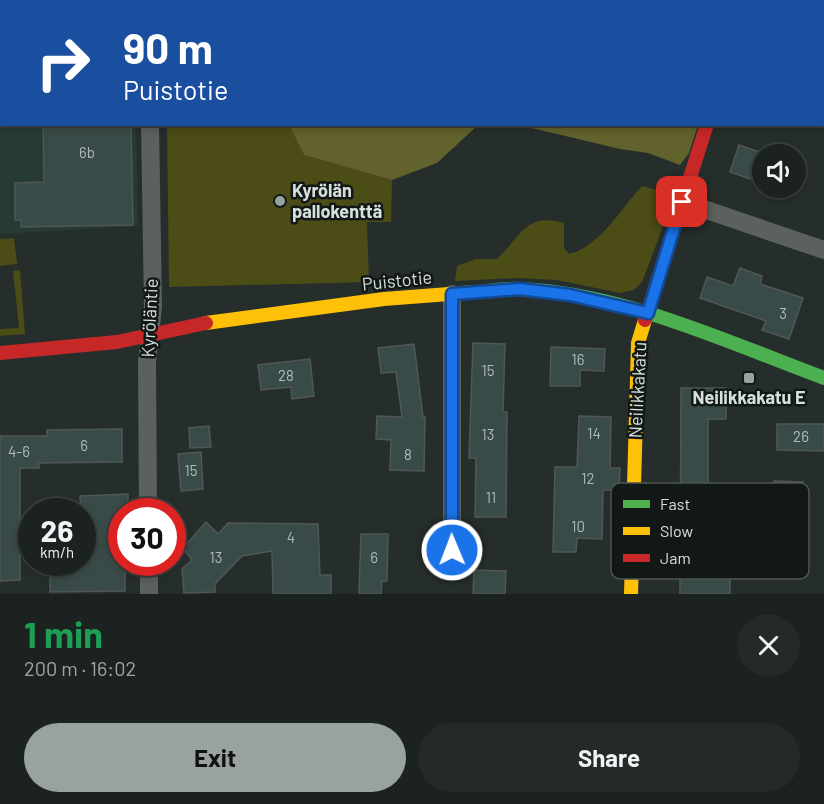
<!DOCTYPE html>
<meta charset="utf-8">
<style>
body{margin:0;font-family:Barlow,sans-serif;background:#252a29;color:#f1f3f6;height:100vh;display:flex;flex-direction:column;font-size:22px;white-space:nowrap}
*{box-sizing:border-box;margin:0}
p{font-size:20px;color:#a0a4a5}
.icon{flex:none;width:33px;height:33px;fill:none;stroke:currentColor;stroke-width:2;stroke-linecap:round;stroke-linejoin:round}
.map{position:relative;height:594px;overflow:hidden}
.details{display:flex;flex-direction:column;background:#1c2220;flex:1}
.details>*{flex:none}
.guide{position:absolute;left:0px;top:0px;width:825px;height:126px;box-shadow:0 3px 9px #0003,0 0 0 2px #3a3f3e;background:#1a4fa0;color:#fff;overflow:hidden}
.buttons{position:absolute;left:752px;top:144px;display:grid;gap:12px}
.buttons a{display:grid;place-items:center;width:54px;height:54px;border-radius:50%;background:#1c2220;box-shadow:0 3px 9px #0003,0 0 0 2px #3a3f3e;font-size:30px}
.speed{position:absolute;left:18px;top:498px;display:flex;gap:12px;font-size:30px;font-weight:700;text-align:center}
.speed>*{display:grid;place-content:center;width:78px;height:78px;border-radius:50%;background:#1c2220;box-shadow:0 3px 9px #0003,0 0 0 2px #3a3f3e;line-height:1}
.speed small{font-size:15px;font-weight:400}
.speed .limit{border:9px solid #d22;background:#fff;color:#111}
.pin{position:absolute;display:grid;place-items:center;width:51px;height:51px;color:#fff;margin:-26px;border-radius:12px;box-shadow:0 3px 9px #0006}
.me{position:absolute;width:66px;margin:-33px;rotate:359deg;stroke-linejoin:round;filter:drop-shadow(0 0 4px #0008)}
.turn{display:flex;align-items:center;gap:21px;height:126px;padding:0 24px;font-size:27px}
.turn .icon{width:78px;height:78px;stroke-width:2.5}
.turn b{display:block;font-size:42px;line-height:51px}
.round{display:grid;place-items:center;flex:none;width:63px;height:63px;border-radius:32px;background:#252a29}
.headline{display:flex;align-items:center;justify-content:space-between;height:102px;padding:0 24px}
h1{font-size:36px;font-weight:700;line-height:45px;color:#1e9e55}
.button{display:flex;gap:12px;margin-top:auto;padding:12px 24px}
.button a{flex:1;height:69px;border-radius:36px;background:#98a29e;color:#111;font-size:24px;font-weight:700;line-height:69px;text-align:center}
.button a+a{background:#252a29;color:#f1f3f6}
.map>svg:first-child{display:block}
</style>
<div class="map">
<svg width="824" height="594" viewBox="0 0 824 594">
<rect width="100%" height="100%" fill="#262e2b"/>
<path fill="#263b33" d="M0,0L79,1L2,2V124L136,125L138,226L0,234Z"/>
<path fill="#4c4c17" d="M167,125H289L304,155L392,180L391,222H367L369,282L169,287Z
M642,186L665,192L674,198L642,282L634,290L620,293L557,280L517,278L455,281L457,266L476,259H497C521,237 525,212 564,223V248L569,254C601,246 621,208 642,186Z
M14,238L17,264L0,266V239Z
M20,270L25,334L0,336V329L19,328L13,271Z"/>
<path fill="#62622d" d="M265,0H686L687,1H265Z
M289,125H483L477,126L437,163L392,180L304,155Z
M519,125H698L689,153L680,165L648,153L620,149Z"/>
<path fill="#394b48" stroke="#505755" stroke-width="1.5" d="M43,124H131L133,225L21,227V220H15V183L44,182Z
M739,145L762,153V183L730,172Z
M740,268L762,276L760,284L803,298L789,339L762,330L766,321L700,298L707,277L733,286Z
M473,343L505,344L503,412H507L506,517H475L476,458H469Z
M414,344L423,417H425L424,471L390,470L391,440L376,439L377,416L402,417L396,372L381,373L378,348Z
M551,347L605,349L604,371L580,370V386H550Z
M310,359L314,396L292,399L291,387L261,390L258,365Z
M681,388H726V419H708V508H716L714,574L730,575V594H680Z
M579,416L611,417L610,468H620L619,490H603L602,539L577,538L576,552H553L555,467H577Z
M777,424H824V451L777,450Z
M209,426L211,447L190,448L189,428Z
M122,429V462L39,463V468H20V580L0,581V436H47V430Z
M201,452L203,489L181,491L178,454Z
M774,481L803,482L802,574H773Z
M128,494V511L122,512V562H125V591L50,592V562H82L80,496Z
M206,522L218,534L228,523L318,524L320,575H331V594H273L272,551L242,556L215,584V592L184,593L182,569L192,560L183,548Z
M361,534H388L387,581H382L381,594H359Z
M474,570L506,571L505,594H473Z"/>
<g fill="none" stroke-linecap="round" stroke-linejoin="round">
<path stroke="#5b615f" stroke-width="18" d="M148,0V2
M746,2V0
M683,202L824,250
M148,512L147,362L153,307L150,124
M149,562V594
M452,571V294"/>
<path stroke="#4caf50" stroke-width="14" d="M475,292C490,291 506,288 521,289C626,294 727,342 824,378"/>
<path stroke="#ffc107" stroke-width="14" d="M206,323L384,299L475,292
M631,594L638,343L645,320"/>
<path stroke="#c62828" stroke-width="14" d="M645,320L707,124
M0,353L117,342L206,323"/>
</g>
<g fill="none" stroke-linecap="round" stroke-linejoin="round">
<defs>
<path id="route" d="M452,550V294L520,289L570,295L648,313L682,202"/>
</defs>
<use href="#route" stroke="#114b97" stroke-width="15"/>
<use href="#route" stroke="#1a73e8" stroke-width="10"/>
</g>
<g fill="#98a29e" stroke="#121816" stroke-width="2">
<circle cx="280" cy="201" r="6"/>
<rect x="743" y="372" width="12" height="12" rx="3"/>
</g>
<g text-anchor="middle" stroke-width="5" stroke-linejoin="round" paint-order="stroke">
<g font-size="15" fill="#afbbb7">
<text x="87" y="158">6b</text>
<text x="783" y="319">3</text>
<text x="578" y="365">16</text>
<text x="488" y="376">15</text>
<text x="286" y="381">28</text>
<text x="594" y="439">14</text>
<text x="488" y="440">13</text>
<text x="801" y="442">26</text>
<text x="84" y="451">6</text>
<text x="19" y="457">4-6</text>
<text x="408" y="460">8</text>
<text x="191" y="476">15</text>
<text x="588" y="484">12</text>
<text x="491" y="503">11</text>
<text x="578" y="532">10</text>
<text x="291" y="543">4</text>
<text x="216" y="563">13</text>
<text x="374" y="563">6</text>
</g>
<g font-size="18" font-weight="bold" fill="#d6e0dc" stroke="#121816" text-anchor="start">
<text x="292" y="197">Kyrölän<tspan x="292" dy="21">pallokenttä</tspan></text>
<text x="749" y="404" text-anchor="middle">Neilikkakatu E</text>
</g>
<g font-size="18" fill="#d6e0dc" stroke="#121816">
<text transform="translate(397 281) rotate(-6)" y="6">Puistotie</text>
<text transform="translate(150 318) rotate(-87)" y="6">Kyröläntie</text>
<text transform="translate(638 390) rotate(-87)" y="6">Neilikkakatu</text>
</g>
</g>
<rect x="611" y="483" width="198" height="96" rx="9" fill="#121816" stroke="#4d5451" stroke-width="1.5"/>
<rect x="623" y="500" width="27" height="8" fill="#4caf50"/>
<rect x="623" y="527" width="27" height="8" fill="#ffc107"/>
<rect x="623" y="554" width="27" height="8" fill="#c62828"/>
<g font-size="16" fill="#d6e0dc">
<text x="660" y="510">Fast</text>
<text x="660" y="537">Slow</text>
<text x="660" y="564">Jam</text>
</g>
</svg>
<div class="buttons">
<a><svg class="icon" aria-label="sound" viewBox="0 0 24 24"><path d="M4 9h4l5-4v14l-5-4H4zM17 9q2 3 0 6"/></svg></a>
</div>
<div class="speed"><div>26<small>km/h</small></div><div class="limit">30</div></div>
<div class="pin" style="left:682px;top:202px;background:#d93025"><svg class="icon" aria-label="arrive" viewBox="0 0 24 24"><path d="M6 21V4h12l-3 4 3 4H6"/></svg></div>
<svg class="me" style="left:452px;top:550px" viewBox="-20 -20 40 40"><circle r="17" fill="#1a73e8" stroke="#fff" stroke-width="3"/><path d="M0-11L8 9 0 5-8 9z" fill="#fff"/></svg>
<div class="guide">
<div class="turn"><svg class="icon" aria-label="right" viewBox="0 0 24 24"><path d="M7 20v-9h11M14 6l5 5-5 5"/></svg><div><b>90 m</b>Puistotie</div></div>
</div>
</div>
<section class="details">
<div class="headline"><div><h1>1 min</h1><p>200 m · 16:02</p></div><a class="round"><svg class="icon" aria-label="close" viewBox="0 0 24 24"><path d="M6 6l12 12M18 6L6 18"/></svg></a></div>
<div class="button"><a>Exit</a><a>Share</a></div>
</section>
